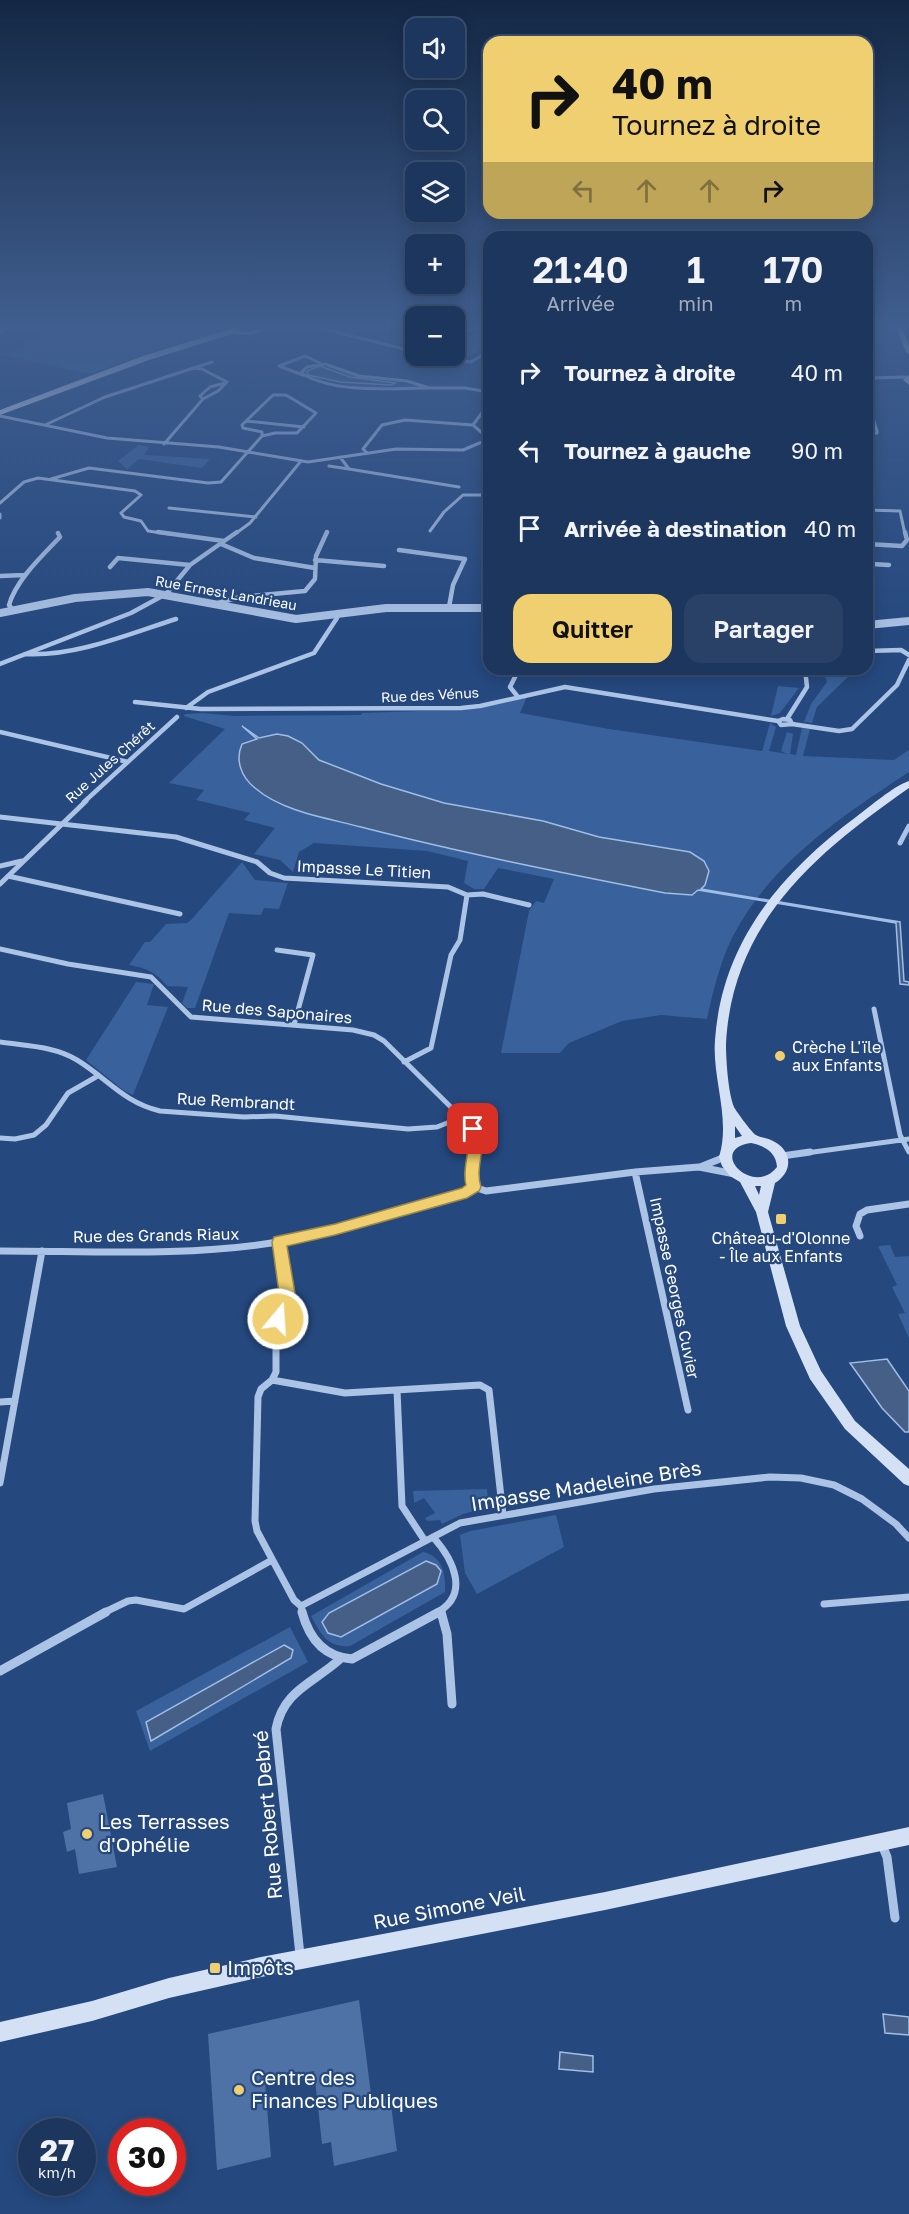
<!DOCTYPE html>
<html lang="fr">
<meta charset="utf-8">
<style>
body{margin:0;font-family:"Golos Text",sans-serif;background:#294167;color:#f1f3f6;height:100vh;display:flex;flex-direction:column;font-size:22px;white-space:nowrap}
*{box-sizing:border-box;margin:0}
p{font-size:20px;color:#a0abbc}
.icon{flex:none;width:33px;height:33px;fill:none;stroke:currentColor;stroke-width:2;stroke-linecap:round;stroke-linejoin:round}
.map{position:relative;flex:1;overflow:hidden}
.panel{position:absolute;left:483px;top:231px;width:390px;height:444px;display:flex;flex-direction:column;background:#1c365e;border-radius:18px;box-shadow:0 3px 15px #0003,0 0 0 2px #3a5073}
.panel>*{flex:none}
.hud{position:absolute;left:483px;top:36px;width:390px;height:183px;border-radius:18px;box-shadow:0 3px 15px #0003,0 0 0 2px #3a5073;background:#efcf6f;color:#111;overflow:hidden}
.controls{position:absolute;left:405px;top:18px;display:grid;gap:12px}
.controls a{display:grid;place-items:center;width:60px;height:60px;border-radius:12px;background:#1c365e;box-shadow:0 3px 15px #0003,0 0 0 2px #3a5073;font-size:30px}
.speed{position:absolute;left:18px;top:2118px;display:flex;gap:12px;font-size:30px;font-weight:700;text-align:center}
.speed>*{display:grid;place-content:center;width:78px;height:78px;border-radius:50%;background:#1c365e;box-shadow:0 3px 15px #0003,0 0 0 2px #3a5073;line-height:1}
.speed small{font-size:15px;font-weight:400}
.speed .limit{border:9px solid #d22;background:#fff;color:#111}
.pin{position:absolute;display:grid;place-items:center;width:51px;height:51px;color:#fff;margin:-26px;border-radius:12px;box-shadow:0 3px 9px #0006}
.me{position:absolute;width:66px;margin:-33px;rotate:18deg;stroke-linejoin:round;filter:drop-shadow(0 0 4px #0008)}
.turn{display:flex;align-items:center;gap:21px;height:126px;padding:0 30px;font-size:27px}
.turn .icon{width:78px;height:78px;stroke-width:2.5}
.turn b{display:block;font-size:42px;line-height:51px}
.lanes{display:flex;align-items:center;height:57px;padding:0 30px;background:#0003;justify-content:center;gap:30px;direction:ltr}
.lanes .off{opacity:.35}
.eta{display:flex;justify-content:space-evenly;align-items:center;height:102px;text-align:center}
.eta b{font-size:36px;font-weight:600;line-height:42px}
.primary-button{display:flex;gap:12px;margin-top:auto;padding:12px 30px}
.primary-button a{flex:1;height:69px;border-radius:18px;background:#efcf6f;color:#111;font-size:24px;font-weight:600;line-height:69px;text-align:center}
.primary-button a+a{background:#294167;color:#f1f3f6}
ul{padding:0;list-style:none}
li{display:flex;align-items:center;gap:18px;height:78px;padding:0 30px}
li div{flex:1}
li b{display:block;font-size:22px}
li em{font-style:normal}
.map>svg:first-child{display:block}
</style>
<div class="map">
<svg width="909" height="2214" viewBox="0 0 909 2214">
<rect width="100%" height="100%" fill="#25487e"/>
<path fill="#39619b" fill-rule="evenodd" d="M56,328H225L219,333L180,342L90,374L3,355L26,345L22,344Z
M315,365L326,366L354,376L419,386C394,393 327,385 303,373L308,367ZM320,366L350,377L395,383L359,384L320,379Z
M139,445L149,447L144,455L210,459L202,468L139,459L127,469L118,461Z
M822,669H856L817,707L812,723L804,722L811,704L827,682Z
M778,686L799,688L780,713L771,716Z
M527,697L520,713L609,729L762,751L770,723L776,727L769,751L787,754L781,751L787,732L793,734L790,754L796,755L802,728L810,729L803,756L894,760L909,750V772C842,816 771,863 733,936C720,962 713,991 707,1019L661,1015L622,1021L569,1043L560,1053H501L529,911L536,901L544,903L554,879L498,868L484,889H474L464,883L468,861L427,851L314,843L299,852L293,872L280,860L254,854L275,828L244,820L250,813L196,800L204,790L169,783L225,729L184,716L185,714L203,713L235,716L361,715L362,713L477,709Z
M242,862L255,880L288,883L279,909L264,908L261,915L229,913L195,1008H187L182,1003L188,987L167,986C156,972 146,968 129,965L145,942H150L166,924L187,923L191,920Z
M136,982L154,984L147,1005L168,1007L133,1095L123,1090L86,1060Z
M890,1245L895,1257L909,1256V1338L898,1314L905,1313L892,1287L897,1285L878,1246Z
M487,1489L489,1507L463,1514L442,1524L440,1520L427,1521L425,1518L435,1513L424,1498L414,1503L413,1491Z
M556,1515L564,1547L477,1594L465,1573L460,1535L470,1531Z
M423,1552C443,1556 446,1575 445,1592L350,1646C327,1648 321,1634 311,1616Z
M290,1627L308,1662L150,1751L136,1711Z"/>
<path fill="#465f86" stroke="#9fbde6" stroke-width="1.5" d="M320,366L350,377L395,383L391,385L340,382L308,375L307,371Z
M242,726L259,738L277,734L288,736L302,743L319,760L381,784L444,803L543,821L599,837L690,852L704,861L709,871L705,885L701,889L900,922L904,981L909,982V985L900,984L896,923L698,890L692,895L665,893C563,873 462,853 361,827C327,818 283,812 255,788C241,777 235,760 242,744L257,739Z
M887,1359L909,1391V1432H905L882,1408L850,1363Z
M426,1561L436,1565L441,1571L437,1584L341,1637L328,1633L322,1622L329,1613Z
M284,1645L293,1650L291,1658L151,1741L146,1722Z
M883,2014L909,2017V2035L885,2033Z
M560,2052L593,2056V2072L559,2069Z"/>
<path fill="#4e71a6" d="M477,332L489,334V345L467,357L454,355V342Z
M103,1794L117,1867L79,1874L75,1849L67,1852L63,1832L71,1829L67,1803Z
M359,2000L372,2102L390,2097L397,2151L334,2166L331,2142L322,2144L314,2071L265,2082L271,2157L217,2170L208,2034Z"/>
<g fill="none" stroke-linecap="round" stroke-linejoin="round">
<path stroke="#abc3e5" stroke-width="3" d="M320,328L416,352
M477,328L489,330
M0,333L3,328
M454,337L476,328
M433,356L471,362L489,351
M325,364L359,376L407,381L429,388C389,388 336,394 301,373L307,367Z
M303,375L279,366L305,356L320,363
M867,378L908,377
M429,388H465L489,392
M273,395H286L316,413L297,433H275L262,436V432L243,428L242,425Z
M203,399L200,396L210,387L225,383
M867,399L877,431V433H867
M489,403L473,425L489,439
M0,416L107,438L219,447L308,462L396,449L463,450L489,439
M246,421L304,427
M45,425L105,397L212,362
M164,444L203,399L218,391L227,382L202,369L195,368
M367,453L363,449L382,425L405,420L473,425
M340,457L349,469L459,487
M329,466L349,469
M867,466L873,469L867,473
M51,479L89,468L208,483L221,482L262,436
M0,503L24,482L38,478L135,491L141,495L121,513L124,517L141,521L148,531L169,534
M169,508L256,517
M867,510L900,511L905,534
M0,514V518
M430,531L444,512L463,495H489
M235,534L250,523L301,461"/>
<path stroke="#abc3e5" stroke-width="4.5" d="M158,532L224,541
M221,544L254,558L315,568
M867,544L902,546L907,540L905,532
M399,550L465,559L453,585L449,607
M315,560L384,566
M110,567L118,558L190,565
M0,576L25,575
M867,589L871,564L889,565
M218,603L240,597L305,591L315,579L316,556L327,532
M13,610L9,605C16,580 42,556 60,537L58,533
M867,651L901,650L909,655
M25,654C75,657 129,634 176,619
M0,664L131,613L166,594L190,565L237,532
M518,697L510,687L519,669
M135,702L201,709L461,708L480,706L565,687L778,721
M186,708L208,692L314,653L337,618L336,615
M783,719L790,720L792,724L781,725L778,721Z
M787,719L807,687L805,669
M792,724L839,731L852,729L897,685L909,660
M0,732L128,762
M84,802L177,717"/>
<path stroke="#abc3e5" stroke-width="5" d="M0,817L176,837L257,862L270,873L284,878L448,887L467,895L483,894L529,905
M900,843L909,826
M0,866L22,861
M8,876L180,914
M0,884L86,801
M0,949L68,964L151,977L191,1017L353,1030L374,1035L384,1041L473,1129L476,1144L475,1154
M277,950L313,955L294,1025
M874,1009L900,1135L909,1152
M0,1042C26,1046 54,1046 77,1060C108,1079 123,1102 160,1111L244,1117L275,1116L408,1129L437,1127L485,1108
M404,1062L431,1048L451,955L460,940L467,895
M0,1138L15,1139L34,1135L46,1125L68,1093L96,1077
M799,1154L909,1139"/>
<path stroke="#abc3e5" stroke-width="7" d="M782,1156L810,1152
M700,1167L725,1157
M635,1172L688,1410
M474,1187L471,1173L475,1152
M860,1236L856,1226L860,1214L867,1210L909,1204
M279,1242L287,1297L276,1326V1372L272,1380L261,1389L258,1397L255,1521L257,1531L294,1600L301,1606L303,1613
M0,1251C92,1251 186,1257 278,1242C342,1231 404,1208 467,1192L474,1187L486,1191L635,1172L699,1167L735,1174
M272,1380L345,1393L480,1385L489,1390L503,1515
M397,1390L402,1506L425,1541
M0,1402L15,1401
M0,1483L42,1251
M433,1537C453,1559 471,1595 436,1613
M824,1604L909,1597
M301,1606L460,1523L654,1489L770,1477L801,1478L834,1485L862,1499L896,1524L909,1538
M441,1611L442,1613
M103,1613L128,1601L136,1600L184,1609L272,1560"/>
<path stroke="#abc3e5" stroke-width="9" d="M302,1612C309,1638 324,1657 352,1659L439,1612
M441,1612L447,1634L452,1704
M0,1671L106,1612
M882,1845L887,1857L895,1918
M300,1955L276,1729C283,1691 313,1683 339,1660"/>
<path stroke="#abc3e5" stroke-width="8" d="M0,613L75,598L148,592L296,619L386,608H489
M867,625L909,621"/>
<path fill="#d4e1f5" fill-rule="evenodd" d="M896,328H902L909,345V354L906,352Z
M909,375V385L903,380Z
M909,781V788C817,852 732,922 726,1044C726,1059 728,1092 734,1107C736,1111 752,1133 756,1135C761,1138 768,1138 773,1141C793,1151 793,1172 775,1183L768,1212L800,1326L821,1371L855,1421L909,1469V1486L904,1484L845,1429L810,1379L786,1326L756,1212L740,1182L730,1176L722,1166L719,1157C731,1119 712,1079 715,1040C722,942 781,873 856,817C871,806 892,787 909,781ZM735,1126L742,1136L735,1138ZM751,1143C765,1146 776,1152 777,1167C753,1198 706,1149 751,1143ZM755,1186H761L759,1195Z
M909,1827V1845L605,1910L261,1977L169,1998L92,2021L0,2042V2022L92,2001L169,1978L261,1957L605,1892Z"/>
<path fill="#ebf1fd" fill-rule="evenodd" d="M233,328L247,332L270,328L251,335L232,334L149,360L0,415V410L143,356Z"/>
</g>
<linearGradient id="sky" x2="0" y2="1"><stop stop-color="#142845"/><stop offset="0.51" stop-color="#405e8f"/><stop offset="1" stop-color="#405e8f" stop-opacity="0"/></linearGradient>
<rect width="909" height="638" fill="url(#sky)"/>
<path fill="#efcf6f" stroke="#9b8748" stroke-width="1.5" d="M473,1124L478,1126C489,1147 474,1165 481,1187L479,1191L467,1198L335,1235L287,1246L295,1293L283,1324L278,1325L272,1324L270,1319L279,1293L272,1242L274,1237L335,1224L462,1188L466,1185C461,1166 473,1148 466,1129Z"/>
<g fill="#efcf6f" stroke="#25487e" stroke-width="2">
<circle cx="780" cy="1056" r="6"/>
<rect x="775" y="1213" width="12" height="12" rx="3"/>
<circle cx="87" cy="1834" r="6"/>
<rect x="209" y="1962" width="12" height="12" rx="3"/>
<circle cx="239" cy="2090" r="6"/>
</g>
<g text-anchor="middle" stroke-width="4.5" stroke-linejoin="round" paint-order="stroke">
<g font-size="14" fill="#fff" stroke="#25487e">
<text transform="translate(226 593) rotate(10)" y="5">Rue Ernest Landrieau</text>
<text transform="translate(430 695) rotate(-3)" y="5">Rue des Vénus</text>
<text transform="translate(110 762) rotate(-42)" y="5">Rue Jules Chérêt</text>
</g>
<g font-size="16" fill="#fff" stroke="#25487e">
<text transform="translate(364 869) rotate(3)" y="6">Impasse Le Titien</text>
<text transform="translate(277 1011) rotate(5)" y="6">Rue des Saponaires</text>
<text transform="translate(236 1101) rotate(3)" y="6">Rue Rembrandt</text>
<text transform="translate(156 1235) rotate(-1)" y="6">Rue des Grands Riaux</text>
<text transform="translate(675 1288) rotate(78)" y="6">Impasse Georges Cuvier</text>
</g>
<g font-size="16" fill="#fff" stroke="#25487e" text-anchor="start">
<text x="792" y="1053">Crèche L'ïle<tspan x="792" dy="18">aux Enfants</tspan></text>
<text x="781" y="1244" text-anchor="middle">Château-d'Olonne<tspan x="781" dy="18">- Île aux Enfants</tspan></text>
</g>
<g font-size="20" fill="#fff" stroke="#25487e">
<text transform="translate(586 1486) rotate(-9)" y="7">Impasse Madeleine Brès</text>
<text transform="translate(268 1815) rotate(-95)" y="7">Rue Robert Debré</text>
<text transform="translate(449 1908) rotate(-11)" y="7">Rue Simone Veil</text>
</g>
<g font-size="20" fill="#fff" stroke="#25487e" text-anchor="start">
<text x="99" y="1829">Les Terrasses<tspan x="99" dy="23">d'Ophélie</tspan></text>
<text x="227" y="1975">Impôts</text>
<text x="251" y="2085">Centre des<tspan x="251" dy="23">Finances Publiques</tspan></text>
</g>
</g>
</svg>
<div class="controls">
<a><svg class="icon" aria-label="sound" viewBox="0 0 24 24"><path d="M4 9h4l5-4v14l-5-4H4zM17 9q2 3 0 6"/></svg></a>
<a><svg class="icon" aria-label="search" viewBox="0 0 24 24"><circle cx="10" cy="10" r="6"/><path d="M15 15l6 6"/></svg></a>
<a><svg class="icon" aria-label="layers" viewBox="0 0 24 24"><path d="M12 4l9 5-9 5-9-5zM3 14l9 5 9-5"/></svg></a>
<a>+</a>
<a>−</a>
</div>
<div class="speed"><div>27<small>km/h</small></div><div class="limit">30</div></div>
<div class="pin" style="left:473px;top:1129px;background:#d93025"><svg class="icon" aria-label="arrive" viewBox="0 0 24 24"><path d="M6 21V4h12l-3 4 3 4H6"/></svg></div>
<svg class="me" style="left:278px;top:1319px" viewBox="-20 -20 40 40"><circle r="17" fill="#efcf6f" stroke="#fff" stroke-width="3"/><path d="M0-11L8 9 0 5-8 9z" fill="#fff"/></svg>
<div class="hud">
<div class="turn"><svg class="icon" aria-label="right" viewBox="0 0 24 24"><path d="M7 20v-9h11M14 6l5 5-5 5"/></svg><div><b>40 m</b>Tournez à droite</div></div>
<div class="lanes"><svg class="icon off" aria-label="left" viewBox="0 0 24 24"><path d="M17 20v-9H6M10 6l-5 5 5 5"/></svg><svg class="icon off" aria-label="ahead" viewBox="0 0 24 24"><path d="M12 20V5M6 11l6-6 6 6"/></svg><svg class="icon off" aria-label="ahead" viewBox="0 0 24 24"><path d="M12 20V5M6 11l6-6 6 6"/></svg><svg class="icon" aria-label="right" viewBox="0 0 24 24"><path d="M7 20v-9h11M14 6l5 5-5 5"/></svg></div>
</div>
<section class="panel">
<div class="eta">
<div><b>21:40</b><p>Arrivée</p></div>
<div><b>1</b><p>min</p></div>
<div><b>170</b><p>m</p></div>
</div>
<ul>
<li><svg class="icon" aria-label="right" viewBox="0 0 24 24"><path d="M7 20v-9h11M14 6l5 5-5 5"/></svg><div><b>Tournez à droite</b></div><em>40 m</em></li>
<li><svg class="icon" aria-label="left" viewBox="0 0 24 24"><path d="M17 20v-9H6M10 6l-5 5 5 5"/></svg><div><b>Tournez à gauche</b></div><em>90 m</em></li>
<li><svg class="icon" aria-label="arrive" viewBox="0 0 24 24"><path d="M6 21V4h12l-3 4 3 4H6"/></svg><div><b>Arrivée à destination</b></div><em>40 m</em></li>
</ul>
<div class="primary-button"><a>Quitter</a><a>Partager</a></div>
</section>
</div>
